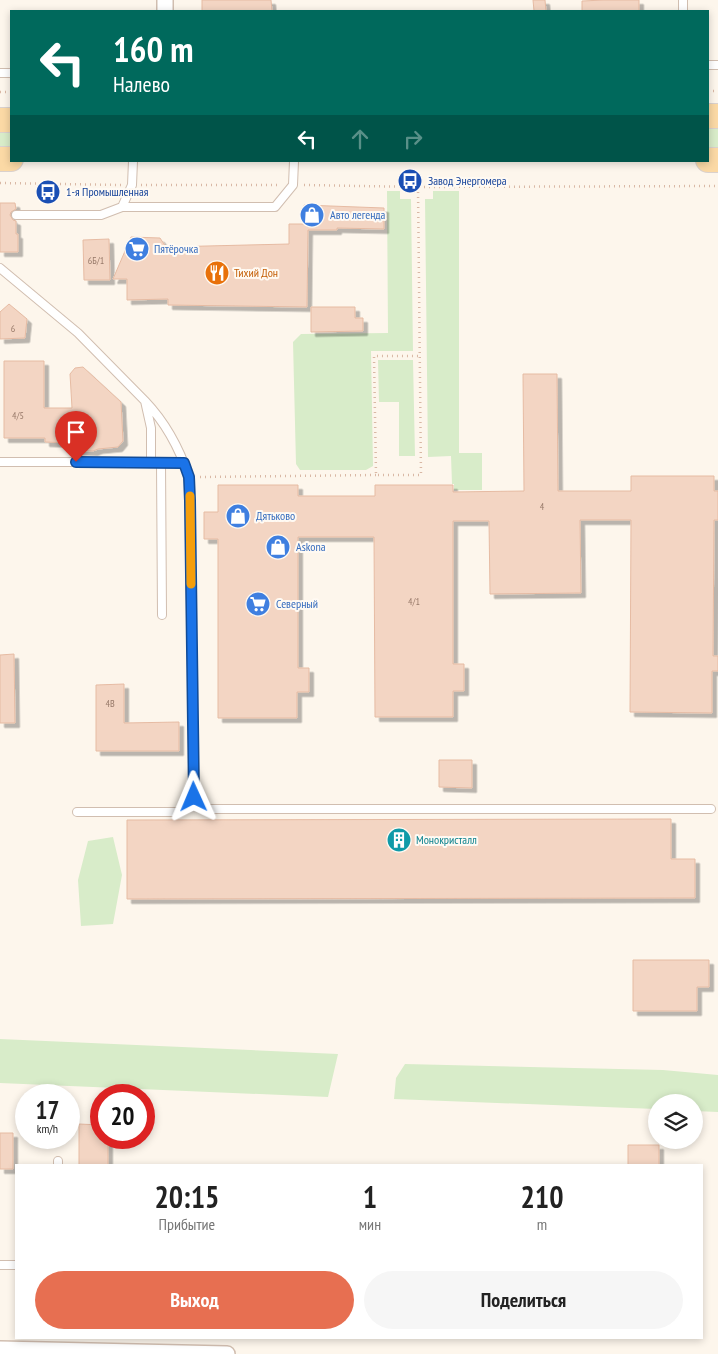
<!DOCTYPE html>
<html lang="ru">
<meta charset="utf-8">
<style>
body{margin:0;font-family:"PT Sans Narrow",sans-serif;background:#f6f6f6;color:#222;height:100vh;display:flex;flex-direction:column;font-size:19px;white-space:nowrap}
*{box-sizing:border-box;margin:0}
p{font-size:16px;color:#767676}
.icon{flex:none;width:28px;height:28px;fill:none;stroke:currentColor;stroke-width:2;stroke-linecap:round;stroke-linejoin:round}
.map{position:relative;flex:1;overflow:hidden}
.panel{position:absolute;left:15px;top:1164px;width:688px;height:175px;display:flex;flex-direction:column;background:#fff;border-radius:0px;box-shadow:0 2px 8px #0003}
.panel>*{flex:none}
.guide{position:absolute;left:10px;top:10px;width:699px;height:152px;border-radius:0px;box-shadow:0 2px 8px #0003;background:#00695c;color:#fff;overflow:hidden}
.tools{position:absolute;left:648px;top:1094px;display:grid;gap:10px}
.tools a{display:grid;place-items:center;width:55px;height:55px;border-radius:50%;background:#fff;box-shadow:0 2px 8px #0003;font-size:25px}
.speed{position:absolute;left:15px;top:1084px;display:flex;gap:10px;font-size:25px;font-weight:700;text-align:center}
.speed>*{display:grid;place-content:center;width:65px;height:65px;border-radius:50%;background:#fff;box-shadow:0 2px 8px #0003;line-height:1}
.speed small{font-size:12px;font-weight:400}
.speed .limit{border:8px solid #d22;background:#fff;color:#111}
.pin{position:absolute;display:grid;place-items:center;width:42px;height:42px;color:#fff;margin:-51px -21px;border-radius:50% 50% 50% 0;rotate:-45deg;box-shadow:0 0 5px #0007}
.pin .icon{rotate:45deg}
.me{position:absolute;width:55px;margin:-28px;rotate:359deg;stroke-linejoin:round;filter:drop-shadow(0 0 4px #0008)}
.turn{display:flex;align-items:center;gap:18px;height:105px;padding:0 20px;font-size:22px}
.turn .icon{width:65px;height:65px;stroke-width:2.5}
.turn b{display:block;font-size:35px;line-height:42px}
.lanes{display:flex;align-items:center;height:48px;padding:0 20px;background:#0003;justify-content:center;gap:25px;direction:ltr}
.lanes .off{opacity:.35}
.eta{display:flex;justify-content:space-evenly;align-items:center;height:85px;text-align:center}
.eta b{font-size:30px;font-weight:800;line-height:35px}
.primary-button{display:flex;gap:10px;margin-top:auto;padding:10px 20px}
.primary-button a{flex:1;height:58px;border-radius:30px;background:#e76f51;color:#fff;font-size:20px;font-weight:800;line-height:58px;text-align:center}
.primary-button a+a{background:#f6f6f6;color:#222}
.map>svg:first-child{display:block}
</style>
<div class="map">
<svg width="718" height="1354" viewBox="0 0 718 1354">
<defs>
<filter id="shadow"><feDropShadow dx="4.5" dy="4.5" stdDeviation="0" flood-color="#0004"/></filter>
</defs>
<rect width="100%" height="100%" fill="#fdf6ec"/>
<path fill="#d8ecc9" d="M708,127H718V147H708Z
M0,131H11V148H0Z
M387,191H400V199H411L413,351H371L373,466L366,470H300L296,464L293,342L301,334L388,333Z
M433,191H459V453H482V490H454V484H452L451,456L428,457L425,199H433Z
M378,360H413L415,456H399V402H379Z
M113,837L122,875L113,924L81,926L78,880L88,841Z
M0,1039L338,1054L328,1097L0,1083Z
M405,1064L663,1070L718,1075V1112L694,1111V1102H656V1109L394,1099L396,1078Z"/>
<path fill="#f3d5c3" stroke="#e6bba3" filter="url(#shadow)" d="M202,0H271L272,11H202Z
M533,0H545L546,11H534Z
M604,0H639V11H582V1Z
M0,203H15L16,209L11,212L10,215L13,220L16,221V234H18V252H0Z
M304,205L384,208V229L337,228V230H308L307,307L168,305V299L127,300V279H113L131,237L160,238L166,247L289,244V224H304Z
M109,239L110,280H84L83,240Z
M9,304L27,319L25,338L0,339V312Z
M311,307H355V318H363V331L311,332Z
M4,361H44V408H72L70,374L75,368L83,367L121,402L123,441L118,447L98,449L93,451L72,450V443L45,442V438H4Z
M523,374H557L558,491H631V476H714V491H718V520H714L713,656H718V671H712V713L630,712L631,520H580L581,593L490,594L489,521H453V664H464V691H453V717H375L374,537H298V668H309V692H297V718H218V539H204V512H218V485H298V496H375V485H453V492L524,491Z
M14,654L15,723H0V655Z
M124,684V723L179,722V751H96V685Z
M439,760H472V788L439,787Z
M671,819V859H695V898L127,899V820Z
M633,960H709V987H697V1011H633Z
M79,1124L101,1125V1138H108V1165H79Z
M0,1133H13V1169H0Z
M628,1145H659V1165H628Z"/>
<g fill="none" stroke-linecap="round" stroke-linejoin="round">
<defs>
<path id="lane" d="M683,0V11
M708,65H718
M0,73H11
M122,207H275L293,185L294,161
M16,215H101L122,207L132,185L133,161
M0,268L78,333L145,401L151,428V462H0
M145,401C165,422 180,450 189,477L194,797L207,809H711
M158,462L184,463
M161,463L162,615
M77,812H179L194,797
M58,1165V1161
M0,1265H16"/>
<path id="street" d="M165,0V11
M0,1349L227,1354"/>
<path id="primary" d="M708,116H718
M0,120H11
M0,159H11
M708,160H718"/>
</defs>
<use href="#lane" stroke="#d1beb0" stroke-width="10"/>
<use href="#street" stroke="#d1beb0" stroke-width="18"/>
<use href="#primary" stroke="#dad1cd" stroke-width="26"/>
<path stroke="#d9b8a5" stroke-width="2.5" stroke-dasharray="1 4" stroke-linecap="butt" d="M708,91H718
M0,92H11
M0,183L121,185
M141,185H278
M304,185L418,187L718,186
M418,187L421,475H376L374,356H419
M200,477L376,475"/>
<use href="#lane" stroke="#fff" stroke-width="8"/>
<use href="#street" stroke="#fff" stroke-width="15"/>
<use href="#primary" stroke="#fbd9a5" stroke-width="24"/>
</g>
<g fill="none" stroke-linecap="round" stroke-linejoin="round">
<defs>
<path id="route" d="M76,462L184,463L189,477L190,501L194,797"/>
</defs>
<use href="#route" stroke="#114b97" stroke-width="12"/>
<use href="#route" stroke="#1a73e8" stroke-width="9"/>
<path stroke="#f59e0b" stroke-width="9" d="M190,496L191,584"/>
</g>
<defs>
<symbol id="bus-disc" viewBox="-11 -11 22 22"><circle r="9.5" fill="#1a4fb4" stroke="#fffaf3"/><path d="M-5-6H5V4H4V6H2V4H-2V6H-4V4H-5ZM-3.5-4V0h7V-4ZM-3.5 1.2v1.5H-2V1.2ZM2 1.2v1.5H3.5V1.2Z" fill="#fff"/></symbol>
<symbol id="shop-disc" viewBox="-11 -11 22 22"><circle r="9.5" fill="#3f7fe0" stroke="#fffaf3"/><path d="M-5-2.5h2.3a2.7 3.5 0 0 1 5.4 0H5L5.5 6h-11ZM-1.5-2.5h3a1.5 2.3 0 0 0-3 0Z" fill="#fff"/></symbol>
<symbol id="supermarket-disc" viewBox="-11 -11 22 22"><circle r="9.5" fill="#3f7fe0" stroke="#fffaf3"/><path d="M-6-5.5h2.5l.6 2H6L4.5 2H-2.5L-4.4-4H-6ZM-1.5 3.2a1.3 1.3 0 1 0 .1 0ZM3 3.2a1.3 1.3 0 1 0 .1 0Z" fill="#fff"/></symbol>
<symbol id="restaurant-disc" viewBox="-11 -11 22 22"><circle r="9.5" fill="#e8710a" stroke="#fffaf3"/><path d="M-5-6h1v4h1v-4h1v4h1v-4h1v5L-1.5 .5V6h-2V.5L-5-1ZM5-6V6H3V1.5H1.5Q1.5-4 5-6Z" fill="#fff"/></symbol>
<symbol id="building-disc" viewBox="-11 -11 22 22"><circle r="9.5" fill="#0f9aa8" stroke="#fffaf3"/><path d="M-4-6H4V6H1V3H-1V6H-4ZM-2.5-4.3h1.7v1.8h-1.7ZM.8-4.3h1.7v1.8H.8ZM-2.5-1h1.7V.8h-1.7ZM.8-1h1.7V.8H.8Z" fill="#fff"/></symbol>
</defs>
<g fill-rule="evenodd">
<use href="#bus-disc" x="396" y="167" width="28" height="28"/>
<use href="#bus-disc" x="34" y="178" width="28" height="28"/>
<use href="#shop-disc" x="298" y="201" width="28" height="28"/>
<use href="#supermarket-disc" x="123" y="235" width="28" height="28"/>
<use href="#restaurant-disc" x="203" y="259" width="28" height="28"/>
<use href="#shop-disc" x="224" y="502" width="28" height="28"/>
<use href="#shop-disc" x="264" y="533" width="28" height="28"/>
<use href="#supermarket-disc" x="244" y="590" width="28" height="28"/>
<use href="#building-disc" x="385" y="826" width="28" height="28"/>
</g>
<g text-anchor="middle" stroke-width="4" stroke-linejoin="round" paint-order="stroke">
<g font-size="10" fill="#987a6a">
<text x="96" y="264">6Б/1</text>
<text x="13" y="332">6</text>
<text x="18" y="419">4/5</text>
<text x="542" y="510">4</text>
<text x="414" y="605">4/1</text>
<text x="110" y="707">4В</text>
</g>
<g font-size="12" fill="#164399" stroke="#fffaf3" text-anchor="start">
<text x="428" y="185">Завод Энергомера</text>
<text x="66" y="196">1-я Промышленная</text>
</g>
<g font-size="12" fill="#366cbe" stroke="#fffaf3" text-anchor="start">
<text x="330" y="219">Авто легенда</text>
<text x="154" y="253">Пятёрочка</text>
<text x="256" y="520">Дятьково</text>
<text x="296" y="551">Askona</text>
<text x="276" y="608">Северный</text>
</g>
<g font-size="12" fill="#c56008" stroke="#fffaf3" text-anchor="start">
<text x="234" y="277">Тихий Дон</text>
</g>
<g font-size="12" fill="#0d838f" stroke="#fffaf3" text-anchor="start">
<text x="416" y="844">Монокристалл</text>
</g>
</g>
</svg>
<div class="tools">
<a><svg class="icon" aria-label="layers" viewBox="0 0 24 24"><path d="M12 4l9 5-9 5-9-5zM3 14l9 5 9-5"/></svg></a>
</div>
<div class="speed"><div>17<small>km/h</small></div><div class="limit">20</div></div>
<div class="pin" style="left:76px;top:462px;background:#d93025"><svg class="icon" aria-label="arrive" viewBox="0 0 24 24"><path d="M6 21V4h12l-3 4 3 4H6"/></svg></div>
<svg class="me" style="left:194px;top:797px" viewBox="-20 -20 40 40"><path d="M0-17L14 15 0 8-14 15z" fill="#1a73e8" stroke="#fff" stroke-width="4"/></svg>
<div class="guide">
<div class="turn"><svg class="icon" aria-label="left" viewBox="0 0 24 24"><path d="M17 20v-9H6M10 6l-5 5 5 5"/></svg><div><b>160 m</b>Налево</div></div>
<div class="lanes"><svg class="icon" aria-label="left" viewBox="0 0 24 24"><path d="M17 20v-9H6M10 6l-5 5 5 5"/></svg><svg class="icon off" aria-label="ahead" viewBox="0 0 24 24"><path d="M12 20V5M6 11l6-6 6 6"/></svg><svg class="icon off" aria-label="right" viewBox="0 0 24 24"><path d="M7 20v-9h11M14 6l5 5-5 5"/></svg></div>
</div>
<section class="panel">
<div class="eta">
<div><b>20:15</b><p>Прибытие</p></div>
<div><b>1</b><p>мин</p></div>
<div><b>210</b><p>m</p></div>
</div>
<div class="primary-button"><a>Выход</a><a>Поделиться</a></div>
</section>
</div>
